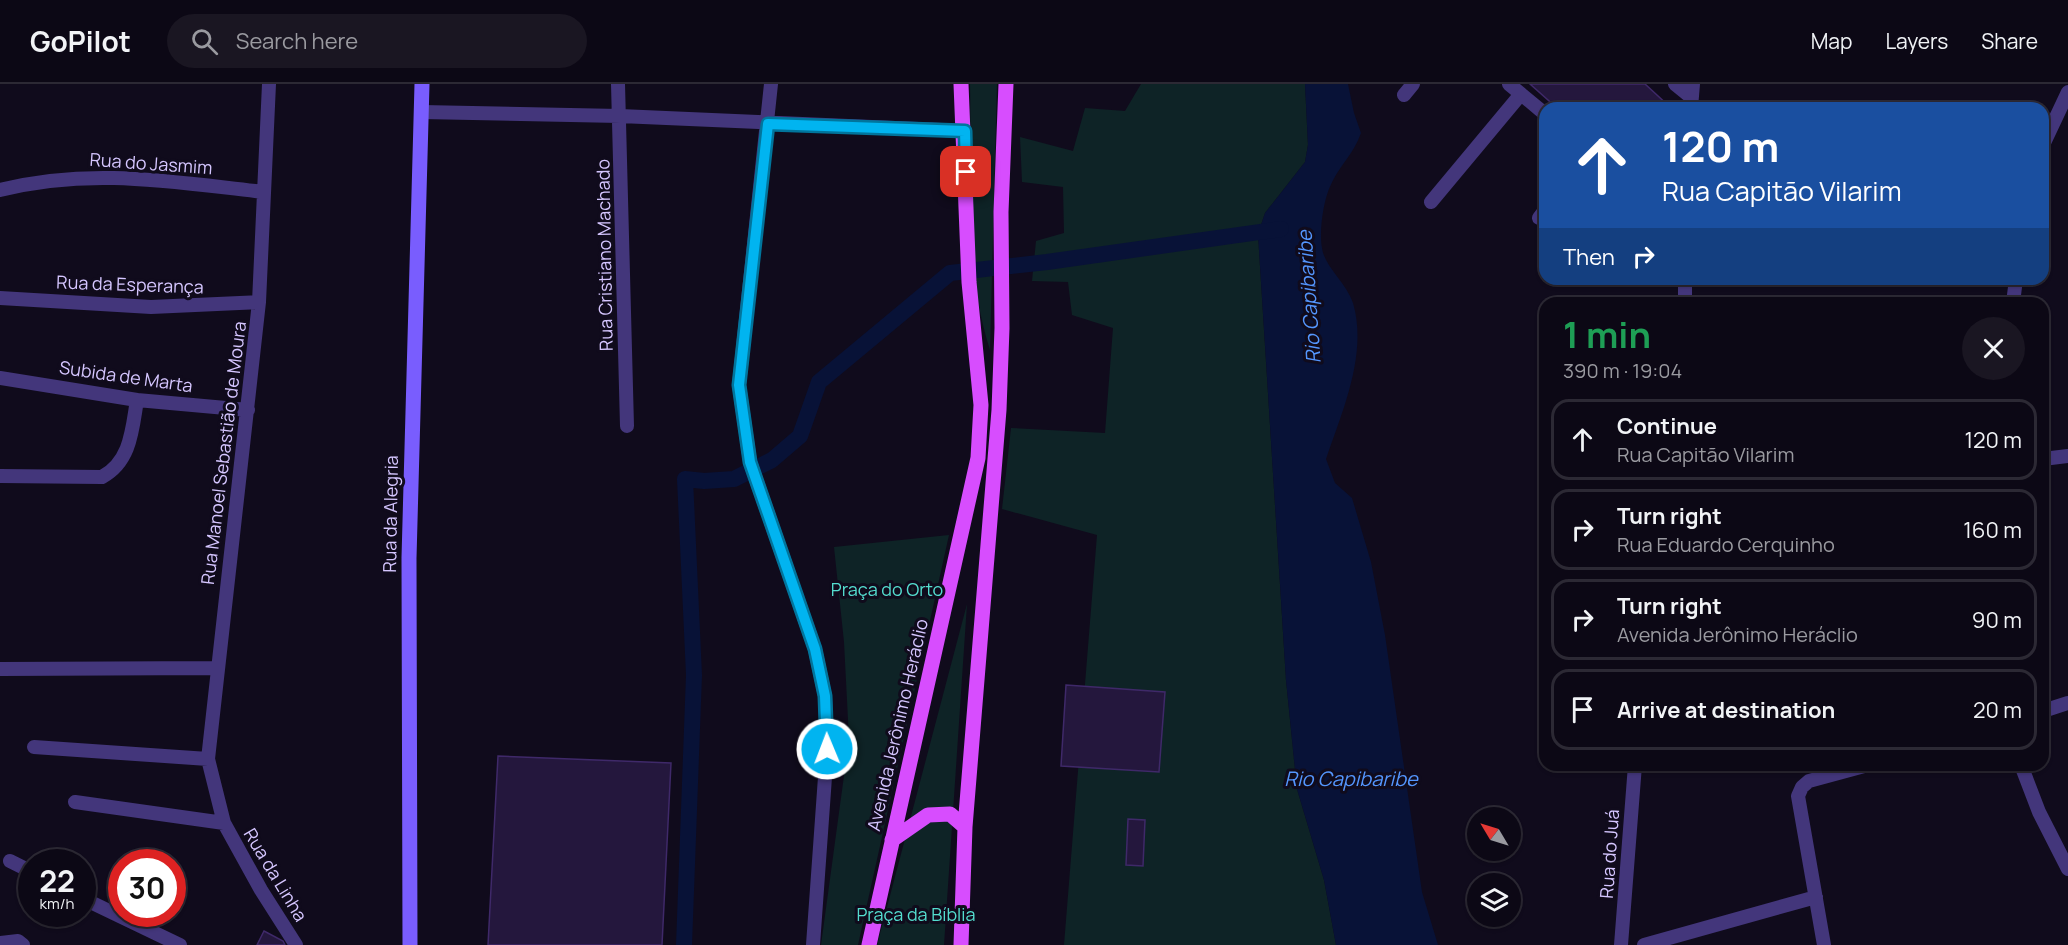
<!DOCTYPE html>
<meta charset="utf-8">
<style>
body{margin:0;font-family:Manrope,sans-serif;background:#1a1622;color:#f1f3f6;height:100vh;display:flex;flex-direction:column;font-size:22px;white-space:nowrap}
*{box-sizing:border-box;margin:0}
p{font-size:20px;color:#9a9aa0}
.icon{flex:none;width:33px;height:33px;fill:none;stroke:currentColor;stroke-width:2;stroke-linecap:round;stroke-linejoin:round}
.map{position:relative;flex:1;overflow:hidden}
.sheet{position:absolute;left:1539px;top:213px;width:510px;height:474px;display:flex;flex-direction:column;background:#0c0815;border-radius:18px;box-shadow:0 2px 4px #0004,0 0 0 2px #2c2934}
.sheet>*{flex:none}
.guide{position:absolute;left:1539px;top:18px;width:510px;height:183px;border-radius:18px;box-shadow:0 2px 4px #0004,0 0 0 2px #2c2934;background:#1a4fa0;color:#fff;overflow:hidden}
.needle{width:39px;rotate:308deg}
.controls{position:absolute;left:1467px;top:723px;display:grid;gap:12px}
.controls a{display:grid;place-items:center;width:54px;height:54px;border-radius:50%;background:#0c0815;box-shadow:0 2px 4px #0004,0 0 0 2px #2c2934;font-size:30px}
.speed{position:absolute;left:18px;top:765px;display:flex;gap:12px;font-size:30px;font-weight:700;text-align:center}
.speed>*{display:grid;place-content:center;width:78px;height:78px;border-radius:50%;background:#0c0815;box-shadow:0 2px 4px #0004,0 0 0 2px #2c2934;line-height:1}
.speed small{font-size:15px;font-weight:400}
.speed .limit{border:9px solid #d22;background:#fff;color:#111}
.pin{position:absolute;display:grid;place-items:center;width:51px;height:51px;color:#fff;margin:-26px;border-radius:12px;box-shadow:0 3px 9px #0006}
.me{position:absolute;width:66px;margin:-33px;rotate:359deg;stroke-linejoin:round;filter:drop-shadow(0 0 4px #0008)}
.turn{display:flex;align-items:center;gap:21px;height:126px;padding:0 24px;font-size:27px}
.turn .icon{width:78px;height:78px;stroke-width:2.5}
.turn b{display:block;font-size:42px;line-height:51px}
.then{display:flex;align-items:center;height:57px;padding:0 24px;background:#0003;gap:12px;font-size:22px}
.round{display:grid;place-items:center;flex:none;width:63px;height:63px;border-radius:32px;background:#1a1622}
.head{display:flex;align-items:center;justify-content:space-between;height:102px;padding:0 24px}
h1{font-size:36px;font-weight:700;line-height:45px;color:#1e9e55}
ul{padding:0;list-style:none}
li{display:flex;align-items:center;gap:18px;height:81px;margin:0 12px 9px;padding:0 12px;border:3px solid #2c2934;border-radius:18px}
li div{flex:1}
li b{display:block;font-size:22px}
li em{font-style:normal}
header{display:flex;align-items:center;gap:36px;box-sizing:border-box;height:84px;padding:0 30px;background:#0c0815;border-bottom:2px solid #2c2934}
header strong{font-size:28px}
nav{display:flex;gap:33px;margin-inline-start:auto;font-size:21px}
.search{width:420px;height:54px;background:#1a1622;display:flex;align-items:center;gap:15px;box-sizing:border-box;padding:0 21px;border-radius:33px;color:#9a9aa0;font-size:22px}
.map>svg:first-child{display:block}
</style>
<header>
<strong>GoPilot</strong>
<div class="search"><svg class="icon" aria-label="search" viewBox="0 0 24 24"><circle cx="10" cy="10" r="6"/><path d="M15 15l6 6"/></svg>Search here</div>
<nav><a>Map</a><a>Layers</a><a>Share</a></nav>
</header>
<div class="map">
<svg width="2068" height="861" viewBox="0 0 2068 861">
<rect width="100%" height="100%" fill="#100b1c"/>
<path fill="#0e2326" d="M970,0H997L990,266C963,182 972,87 970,0Z
M1141,0H1305L1308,61L1305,78L1265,129L1258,150L1286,596L1297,705L1324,796L1336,861H1064L1097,451L1002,425L1011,344L1105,349L1113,244L1072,231L1068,198L1032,197L1036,157L1064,149L1063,103L1022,98L1020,53L1073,67L1085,24L1125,27Z
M949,451L858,861H821L849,655L844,558L834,463Z
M967,520L944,861H877Z"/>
<path fill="#081237" d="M1305,0H1348L1354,29L1361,49C1354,70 1337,84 1329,105C1323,120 1319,148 1322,164C1324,182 1346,198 1353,219C1368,270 1342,328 1326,375L1335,399L1352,414L1371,478L1385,551L1422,808L1438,861H1336L1324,796L1297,705L1286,596L1258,150L1265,129L1305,78L1308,61Z"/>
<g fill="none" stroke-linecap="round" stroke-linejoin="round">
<path stroke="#081237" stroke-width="16" d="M684,861L694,591L685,395L704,397L734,395L772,376L800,352L819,298L950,189L1047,178L1281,145"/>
</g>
<path fill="#24173d" stroke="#3f2969" stroke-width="1.5" d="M1530,0H1645L1671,24H1623L1616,17L1610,24H1557Z
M1066,601L1165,608L1159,688L1061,682Z
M498,672L671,679L662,861H488Z
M1128,735L1145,736L1143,782L1126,781Z
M264,847L283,857L285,861H257Z"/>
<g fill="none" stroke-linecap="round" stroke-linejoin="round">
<path stroke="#43367b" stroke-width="14" d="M269,0L259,218L208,675L224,739L261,806L296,861
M618,0L627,342
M771,0L739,301L750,378L815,565L825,612L827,665L813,861
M1509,0L1545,30
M1675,0L1691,13
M1404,11L1413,0
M1691,24L1693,0
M422,28L620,32L965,47
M2043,61L2068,8
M0,106C91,83 172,98 264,108
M1431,118L1521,10
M1539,134L1545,126
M0,214L151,223L259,218
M1685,219V195
M2013,219L2016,195
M0,294L137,316L248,326
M2043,375L2068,372
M0,392L102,393C131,377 132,346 137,316
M0,585L217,584
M2043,627L2068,619
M34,663L208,675
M2021,681L2039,728L2068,785
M75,718L224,739
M10,777L32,788
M82,814L180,861
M0,859L18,857L23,861
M1621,861L1635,681
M1644,861L1816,813
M1824,861L1798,712L1802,703L1809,697L1868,681"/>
<path stroke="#795dfe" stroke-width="15" d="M410,861L409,474L422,0"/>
<path stroke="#d74dfe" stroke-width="15" d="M892,756L928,731L950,730L965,743
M869,861L978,374L981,321L969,198L961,0
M961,861L965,743L999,326L1002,244L1001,128L1006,0"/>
</g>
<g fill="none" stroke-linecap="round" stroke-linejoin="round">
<defs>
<path id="route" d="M827,665L825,612L815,565L750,378L739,301L768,40L965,47L966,88"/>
</defs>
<use href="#route" stroke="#01759c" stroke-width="15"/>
<use href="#route" stroke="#01b4f0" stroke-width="10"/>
</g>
<g text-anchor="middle" stroke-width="6" stroke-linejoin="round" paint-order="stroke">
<g font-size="18" fill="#d5c6ff" stroke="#100b1c">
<text transform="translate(151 80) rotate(4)" y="6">Rua do Jasmim</text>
<text transform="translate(605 171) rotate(-91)" y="6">Rua Cristiano Machado</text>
<text transform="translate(130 201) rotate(2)" y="6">Rua da Esperança</text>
<text transform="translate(126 293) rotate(8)" y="6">Subida de Marta</text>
<text transform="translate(224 369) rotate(-83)" y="6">Rua Manoel Sebastião de Moura</text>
<text transform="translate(391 430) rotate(-89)" y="6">Rua da Alegria</text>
<text transform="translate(898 641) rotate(-77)" y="6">Avenida Jerônimo Heráclio</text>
<text transform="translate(1610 770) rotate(-86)" y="6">Rua do Juá</text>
<text transform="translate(275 791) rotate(59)" y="6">Rua da Linha</text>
</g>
<g font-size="18" fill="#54ddcf" stroke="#100b1c">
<text x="887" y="512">Praça do Orto</text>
<text x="916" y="837">Praça da Bíblia</text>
</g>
<g font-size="20" font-style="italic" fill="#5496fe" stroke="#100b1c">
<text transform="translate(1309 213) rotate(-94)" y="7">Rio Capibaribe</text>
<text x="1351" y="702">Rio Capibaribe</text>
</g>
</g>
</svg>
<div class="controls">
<a><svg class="needle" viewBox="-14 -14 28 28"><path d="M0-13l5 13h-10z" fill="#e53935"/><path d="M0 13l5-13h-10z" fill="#9a9aa0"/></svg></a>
<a><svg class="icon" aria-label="layers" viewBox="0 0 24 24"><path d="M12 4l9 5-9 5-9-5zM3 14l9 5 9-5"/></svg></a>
</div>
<div class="speed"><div>22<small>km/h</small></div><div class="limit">30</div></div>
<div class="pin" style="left:966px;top:88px;background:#d93025"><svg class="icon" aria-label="arrive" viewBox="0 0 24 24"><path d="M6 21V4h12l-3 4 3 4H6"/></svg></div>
<svg class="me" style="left:827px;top:665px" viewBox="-20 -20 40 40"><circle r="17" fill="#01b4f0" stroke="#fff" stroke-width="3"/><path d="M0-11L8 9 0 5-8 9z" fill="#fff"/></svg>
<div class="guide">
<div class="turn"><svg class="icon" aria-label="ahead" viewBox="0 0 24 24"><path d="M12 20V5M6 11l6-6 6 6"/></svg><div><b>120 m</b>Rua Capitão Vilarim</div></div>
<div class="then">Then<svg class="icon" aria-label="right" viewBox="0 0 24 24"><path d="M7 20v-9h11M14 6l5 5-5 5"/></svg></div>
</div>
<section class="sheet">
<div class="head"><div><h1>1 min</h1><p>390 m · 19:04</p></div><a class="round"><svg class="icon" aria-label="close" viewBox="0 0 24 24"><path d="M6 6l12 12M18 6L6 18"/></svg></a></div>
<ul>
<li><svg class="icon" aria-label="ahead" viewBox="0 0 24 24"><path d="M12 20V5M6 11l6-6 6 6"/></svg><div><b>Continue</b><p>Rua Capitão Vilarim</p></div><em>120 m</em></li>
<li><svg class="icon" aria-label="right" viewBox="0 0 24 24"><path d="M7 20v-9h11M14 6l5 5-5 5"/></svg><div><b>Turn right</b><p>Rua Eduardo Cerquinho</p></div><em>160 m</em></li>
<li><svg class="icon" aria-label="right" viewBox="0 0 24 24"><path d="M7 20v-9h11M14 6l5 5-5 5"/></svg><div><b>Turn right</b><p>Avenida Jerônimo Heráclio</p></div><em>90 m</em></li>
<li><svg class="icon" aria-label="arrive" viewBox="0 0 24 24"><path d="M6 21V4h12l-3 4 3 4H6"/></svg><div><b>Arrive at destination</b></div><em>20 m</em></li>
</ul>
</section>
</div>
